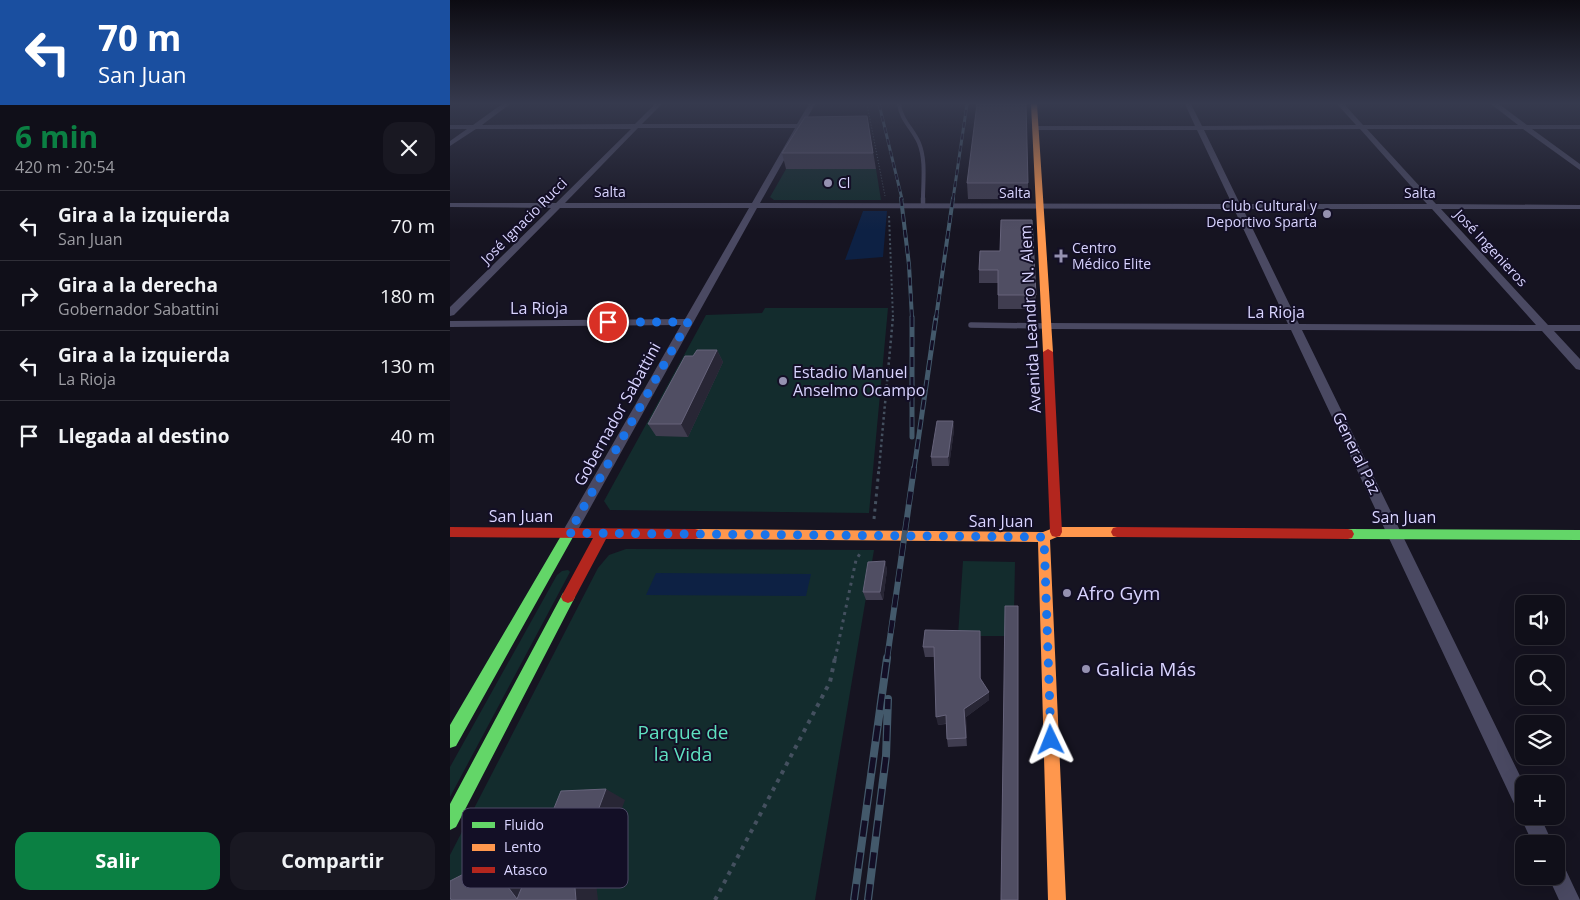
<!DOCTYPE html>
<html lang="es">
<meta charset="utf-8">
<style>
body{margin:0;font-family:"Open Sans",sans-serif;background:#191822;color:#f1f3f6;height:100vh;display:flex;flex-direction:column;font-size:19px;white-space:nowrap}
*{box-sizing:border-box;margin:0}
p{font-size:16px;color:#9c9ca2}
.icon{flex:none;width:28px;height:28px;fill:none;stroke:currentColor;stroke-width:2;stroke-linecap:round;stroke-linejoin:round}
.map{position:relative;flex:1;overflow:hidden}
.details{display:flex;flex-direction:column;background:#100f19;width:450px}
.details>*{flex:none}
.hud{background:#1a4fa0;color:#fff;overflow:hidden}
.buttons{position:absolute;left:1065px;top:595px;display:grid;gap:10px}
.buttons a{display:grid;place-items:center;width:50px;height:50px;border-radius:10px;background:#100f19;box-shadow:0 5px 20px #0002,0 0 0 1px #302f38;font-size:25px}
.pin{position:absolute;display:grid;place-items:center;width:42px;height:42px;color:#fff;margin:-21px;border:2px solid #fff;border-radius:50%;box-shadow:0 1px 5px #0007}
.me{position:absolute;width:55px;margin:-28px;rotate:358deg;stroke-linejoin:round;filter:drop-shadow(0 0 4px #0008)}
.turn{display:flex;align-items:center;gap:18px;height:105px;padding:0 15px;font-size:22px}
.turn .icon{width:65px;height:65px;stroke-width:2.5}
.turn b{display:block;font-size:35px;line-height:42px}
.round{display:grid;place-items:center;flex:none;width:52px;height:52px;border-radius:15px;background:#191822}
.summary{display:flex;align-items:center;justify-content:space-between;height:85px;padding:0 15px}
h1{font-size:30px;font-weight:700;line-height:38px;color:#0b8043}
.button{display:flex;gap:10px;margin-top:auto;padding:10px 15px}
.button a{flex:1;height:58px;border-radius:15px;background:#0b8043;color:#fff;font-size:20px;font-weight:700;line-height:58px;text-align:center}
.button a+a{background:#191822;color:#f1f3f6}
ul{padding:0;list-style:none}
li{display:flex;align-items:center;gap:15px;height:70px;padding:0 15px;border-top:1px solid #302f38}
li div{flex:1}
li b{display:block;font-size:19px}
li em{font-style:normal}
main{display:flex;flex:1;min-height:0}
.map>svg:first-child{display:block}
</style>
<main>
<section class="details">
<div class="hud">
<div class="turn"><svg class="icon" aria-label="left" viewBox="0 0 24 24"><path d="M17 20v-9H6M10 6l-5 5 5 5"/></svg><div><b>70 m</b>San Juan</div></div>
</div>
<div class="summary"><div><h1>6 min</h1><p>420 m · 20:54</p></div><a class="round"><svg class="icon" aria-label="close" viewBox="0 0 24 24"><path d="M6 6l12 12M18 6L6 18"/></svg></a></div>
<ul>
<li><svg class="icon" aria-label="left" viewBox="0 0 24 24"><path d="M17 20v-9H6M10 6l-5 5 5 5"/></svg><div><b>Gira a la izquierda</b><p>San Juan</p></div><em>70 m</em></li>
<li><svg class="icon" aria-label="right" viewBox="0 0 24 24"><path d="M7 20v-9h11M14 6l5 5-5 5"/></svg><div><b>Gira a la derecha</b><p>Gobernador Sabattini</p></div><em>180 m</em></li>
<li><svg class="icon" aria-label="left" viewBox="0 0 24 24"><path d="M17 20v-9H6M10 6l-5 5 5 5"/></svg><div><b>Gira a la izquierda</b><p>La Rioja</p></div><em>130 m</em></li>
<li><svg class="icon" aria-label="arrive" viewBox="0 0 24 24"><path d="M6 21V4h12l-3 4 3 4H6"/></svg><div><b>Llegada al destino</b></div><em>40 m</em></li>
</ul>
<div class="button"><a>Salir</a><a>Compartir</a></div>
</section>
<div class="map">
<svg width="1130" height="900" viewBox="0 0 1130 900">
<rect width="100%" height="100%" fill="#161421"/>
<path fill="#132c2d" d="M336,169H426L431,200H324L320,197Z
M315,308H438L419,513L160,510L154,501L256,315L312,313Z
M176,549L424,550L365,900H0V855L148,568L159,555Z
M513,561L565,562L564,612L555,636H508Z
M118,570L120,572L0,797V767L107,575L112,571Z"/>
<path fill="#0d2144" d="M413,211H437L433,257L395,260Z
M206,573L361,574L356,596L196,595Z"/>
<g fill="none" stroke-linecap="round" stroke-linejoin="round">
<path stroke="#44505f" stroke-width="1" stroke-dasharray="1 2" stroke-linecap="butt" d="M417,104L435,196"/>
<path stroke="#44505f" stroke-width="2" stroke-dasharray="2 2.5" stroke-linecap="butt" d="M439,216L443,318"/>
<path stroke="#44505f" stroke-width="2.5" stroke-dasharray="2.5 3" stroke-linecap="butt" d="M429,469L443,317"/>
<path stroke="#44505f" stroke-width="3" stroke-dasharray="3 4.5" stroke-linecap="butt" d="M424,519L429,468
M385,659L406,560L411,552"/>
<path stroke="#44505f" stroke-width="4" stroke-dasharray="4 5.5" stroke-linecap="butt" d="M265,900L380,682L385,658"/>
<path stroke="#4a4962" stroke-width="4" d="M449,104C451,120 463,129 469,143C476,160 473,181 473,199"/>
<path stroke="#4a4962" stroke-width="4.5" d="M473,198V206"/>
<path stroke="#4a4962" stroke-width="5.5" d="M521,325L596,326"/>
<path fill="#4a4962" fill-rule="evenodd" d="M52,104H60L32,125L185,124L205,104H212L192,124H347L359,104H365L354,124L358,126L352,128L310,203L782,204L747,130H585L582,128L585,126H745L735,104H741L752,126L906,125L887,104H894L913,125H1068L1041,104H1049L1077,125H1130V129H1082L1130,164V170L1073,129H917L986,204L1130,205V209H991L1098,325H1130V331H1104L1130,359V370L1126,369L1092,331L852,330L1074,784V816H1090L1103,844H1083L1070,816L1072,812L1067,810L841,330L597,329L592,326L597,323L838,324L784,209L307,208L124,537L119,539L114,537L112,533L114,529L231,325L0,327V321L235,319L299,208H110L4,315L0,316V307L101,208L0,207V203H106L181,129H26L0,146V141L17,129H0V125H23ZM188,128H345L302,203H115ZM910,129L977,204H790L754,130ZM793,209H982L1086,325L849,324Z
M1106,861L1113,864L1130,900H1109L1098,876H1106Z"/>
<path fill="#63d668" fill-rule="evenodd" d="M119,528L123,529L125,533L123,537L6,746L0,748V725L115,529Z
M898,529L1130,530V540L898,539L894,538L892,534L894,530Z
M118,591L123,593L125,597L123,601L6,827L0,830V804L113,593Z"/>
<path fill="#ff974d" fill-rule="evenodd" d="M581,104H587L603,352L598,355L593,352Z
M606,527H667L671,528L673,532L671,536L667,537H607L600,540L616,900H598L588,542L245,539L241,538L239,534L241,530L245,529L593,532Z"/>
<path fill="#b3261e" fill-rule="evenodd" d="M598,349L603,352L612,532L610,536L606,537L602,536L600,532L593,352Z
M0,527L245,529L249,530L251,534L249,538L245,539H156L123,601L118,603L113,601L111,597L143,538L0,537Z
M667,527L898,529L902,530L904,534L902,538L898,539L667,537L663,536L661,532L663,528Z"/>
<defs>
<path id="rail-far4" d="M429,104L452,199
M503,199L517,104"/>
<path id="rail-far3" d="M451,198L459,265L462,318
M486,318L503,198"/>
<path id="rail-far2" d="M462,317V437
M464,469L486,317"/>
<path id="rail-far1" d="M437,659L464,468"/>
<path id="rail" d="M404,900L437,658
M418,900L436,756L438,699"/>
</defs>
<use href="#rail-far4" stroke="#43596b" stroke-width="3"/>
<use href="#rail-far3" stroke="#43596b" stroke-width="4"/>
<use href="#rail-far2" stroke="#43596b" stroke-width="5"/>
<use href="#rail-far1" stroke="#43596b" stroke-width="6"/>
<use href="#rail" stroke="#43596b" stroke-width="8"/>
<use href="#rail-far4" stroke="#130f26" stroke-width="2" stroke-dasharray="6" stroke-linecap="butt"/>
<use href="#rail-far3" stroke="#130f26" stroke-width="2.5" stroke-dasharray="8" stroke-linecap="butt"/>
<use href="#rail-far2" stroke="#130f26" stroke-width="3" stroke-dasharray="10" stroke-linecap="butt"/>
<use href="#rail-far1" stroke="#130f26" stroke-width="4.5" stroke-dasharray="13" stroke-linecap="butt"/>
<use href="#rail" stroke="#130f26" stroke-width="5.5" stroke-dasharray="16" stroke-linecap="butt"/>
</g>
<path fill="#403d50" d="M417,116L426,169H336L332,153Z
M517,183H578V199H518Z
M530,251L586,295L585,309H548V283H529V270Z
M267,350L273,362L238,437L206,436L198,424L243,356Z
M503,421L504,430L499,466H482L481,457Z
M435,561L437,570L433,600H416L413,592Z
M531,641V680L539,700L516,717L517,746L498,747L497,739L496,724L488,725L484,657H475L473,647Z"/>
<path fill="#282635" d="M267,350L273,362L238,437L231,424Z
M503,421L504,430L499,466L498,457Z
M435,561L437,570L433,600L430,592Z
M530,631L531,641L530,687Z
M539,692V700L516,717L517,746L516,738L514,709Z
M496,715L498,723L488,725L486,717Z
M156,789L175,800L146,882L148,900H126L124,875Z
M43,859L68,867L74,882L67,899L49,875Z"/>
<path fill="#504e63" stroke="#66637b" d="M527,104H576L578,183H517Z
M417,116L423,153H332L355,117Z
M551,220H582L586,295H548V270H529L530,251H550Z
M247,350H267L231,424H198L235,356H243Z
M487,421H503L498,457H481Z
M435,561L430,592H413L418,562Z
M555,606H568V900H551Z
M475,630L530,631V678L539,692L514,709L516,738L497,739L496,715L486,717L484,647H473Z
M156,789L124,875L126,900H1L0,897V881L43,859L49,875L67,899L111,791Z"/>
<linearGradient id="sky" x2="0" y2="1"><stop stop-color="#0c0b12"/><stop offset="0.45" stop-color="#363a4e"/><stop offset="1" stop-color="#363a4e" stop-opacity="0"/></linearGradient>
<rect width="1130" height="230" fill="url(#sky)"/>
<g fill="none" stroke-linecap="round" stroke-linejoin="round">
<path stroke="#1a73e8" stroke-width="9" stroke-dasharray="0 16.2" d="M158,322H238L119,533L594,537L601,740"/>
</g>
<g fill="#9591b1" stroke="#130f26" stroke-width="2">
<circle cx="378" cy="183" r="5"/>
<circle cx="877" cy="214" r="5"/>
<path d="M608.5 248.5h5v5h5v5h-5v5h-5v-5h-5v-5h5z"/>
<circle cx="333" cy="381" r="5"/>
<circle cx="617" cy="593" r="5"/>
<circle cx="636" cy="669" r="5"/>
</g>
<g text-anchor="middle" stroke-width="4" stroke-linejoin="round" paint-order="stroke">
<g font-size="14" fill="#d9d4ff" stroke="#130f26" text-anchor="start">
<text x="388" y="188">Cl</text>
<text x="867" y="211" text-anchor="end">Club Cultural y<tspan x="867" dy="16">Deportivo Sparta</tspan></text>
<text x="622" y="253">Centro<tspan x="622" dy="16">Médico Elite</tspan></text>
</g>
<g font-size="14" fill="#d9d4ff" stroke="#130f26">
<text x="160" y="197">Salta</text>
<text x="565" y="198">Salta</text>
<text x="970" y="198">Salta</text>
<text transform="translate(74 221) rotate(-45)" y="5">José Ignacio Rucci</text>
<text transform="translate(1041 248) rotate(47)" y="5">José Ingenieros</text>
</g>
<g font-size="16" fill="#d9d4ff" stroke="#130f26">
<text x="89" y="314">La Rioja</text>
<text x="826" y="318">La Rioja</text>
<text transform="translate(580 319) rotate(-93)" y="6">Avenida Leandro N. Alem</text>
<text transform="translate(167 414) rotate(-61)" y="6">Gobernador Sabattini</text>
<text transform="translate(907 453) rotate(64)" y="6">General Paz</text>
<text x="71" y="522">San Juan</text>
<text x="954" y="523">San Juan</text>
<text x="551" y="527">San Juan</text>
</g>
<g font-size="16" fill="#d9d4ff" stroke="#130f26" text-anchor="start">
<text x="343" y="378">Estadio Manuel<tspan x="343" dy="18">Anselmo Ocampo</tspan></text>
</g>
<g font-size="19" fill="#d9d4ff" stroke="#130f26" text-anchor="start">
<text x="627" y="600">Afro Gym</text>
<text x="646" y="676">Galicia Más</text>
</g>
<g font-size="19" fill="#5fe0c0" stroke="#130f26">
<text x="233" y="739">Parque de<tspan x="233" dy="22">la Vida</tspan></text>
</g>
</g>
<rect x="12" y="808" width="166" height="80" rx="8" fill="#130f26" stroke="#4e4a67" stroke-width="1"/>
<rect x="22" y="822" width="23" height="6" fill="#63d668"/>
<rect x="22" y="844" width="23" height="7" fill="#ff974d"/>
<rect x="22" y="867" width="23" height="6" fill="#b3261e"/>
<g font-size="14" fill="#d9d4ff">
<text x="54" y="830">Fluido</text>
<text x="54" y="852">Lento</text>
<text x="54" y="875">Atasco</text>
</g>
</svg>
<div class="buttons">
<a><svg class="icon" aria-label="sound" viewBox="0 0 24 24"><path d="M4 9h4l5-4v14l-5-4H4zM17 9q2 3 0 6"/></svg></a>
<a><svg class="icon" aria-label="search" viewBox="0 0 24 24"><circle cx="10" cy="10" r="6"/><path d="M15 15l6 6"/></svg></a>
<a><svg class="icon" aria-label="layers" viewBox="0 0 24 24"><path d="M12 4l9 5-9 5-9-5zM3 14l9 5 9-5"/></svg></a>
<a>+</a>
<a>−</a>
</div>
<div class="pin" style="left:158px;top:322px;background:#d93025"><svg class="icon" aria-label="arrive" viewBox="0 0 24 24"><path d="M6 21V4h12l-3 4 3 4H6"/></svg></div>
<svg class="me" style="left:601px;top:740px" viewBox="-20 -20 40 40"><path d="M0-17L14 15 0 8-14 15z" fill="#1a73e8" stroke="#fff" stroke-width="4"/></svg>
</div>
</main>
